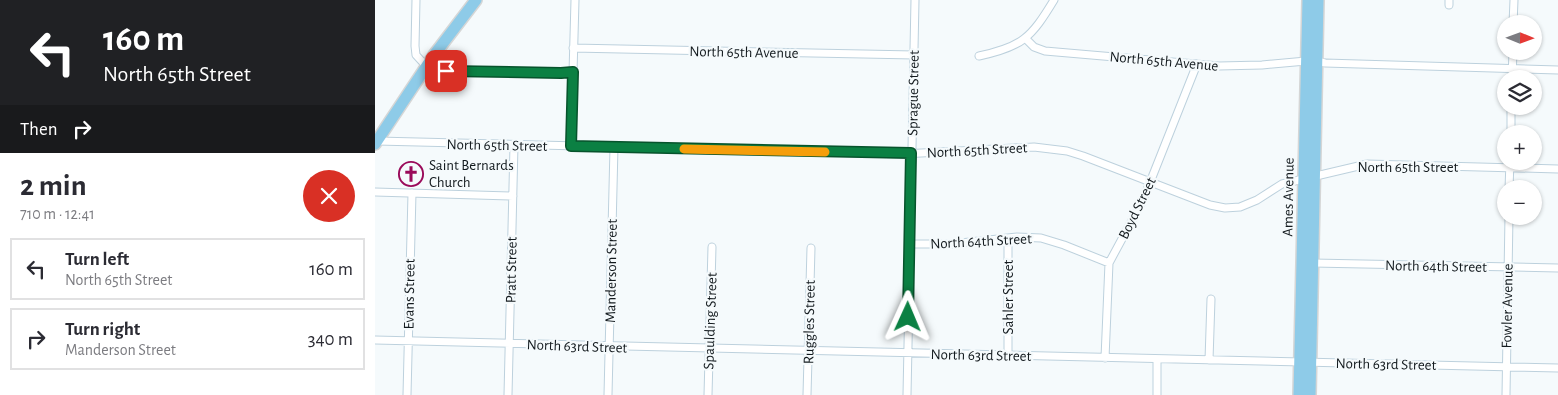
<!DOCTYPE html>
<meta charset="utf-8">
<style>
body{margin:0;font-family:"Alegreya Sans",sans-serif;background:#f7f7f7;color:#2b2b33;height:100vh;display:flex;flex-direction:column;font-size:19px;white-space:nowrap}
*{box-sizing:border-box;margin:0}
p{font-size:16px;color:#7c7c81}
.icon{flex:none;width:28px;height:28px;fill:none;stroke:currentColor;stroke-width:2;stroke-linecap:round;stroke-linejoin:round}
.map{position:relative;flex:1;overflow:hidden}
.side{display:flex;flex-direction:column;background:#fff;width:375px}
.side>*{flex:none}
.banner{background:#202124;color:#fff;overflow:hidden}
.needle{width:32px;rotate:91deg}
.fabs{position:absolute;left:1122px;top:15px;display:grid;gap:10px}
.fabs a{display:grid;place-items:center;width:45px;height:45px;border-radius:50%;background:#fff;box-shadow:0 1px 4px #0004;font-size:25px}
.pin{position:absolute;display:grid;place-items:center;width:42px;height:42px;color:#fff;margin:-21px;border-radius:10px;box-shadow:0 2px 8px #0006}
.me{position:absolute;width:55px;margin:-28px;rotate:1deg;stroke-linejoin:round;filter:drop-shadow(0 0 4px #0008)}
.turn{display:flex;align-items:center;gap:18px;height:105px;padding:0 20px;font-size:22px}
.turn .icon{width:65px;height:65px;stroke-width:2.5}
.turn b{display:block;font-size:35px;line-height:42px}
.then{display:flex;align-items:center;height:48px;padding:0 20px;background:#0003;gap:10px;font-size:19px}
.round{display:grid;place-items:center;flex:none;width:52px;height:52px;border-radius:26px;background:#f7f7f7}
.overview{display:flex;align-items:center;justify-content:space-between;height:85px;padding:0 20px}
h1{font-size:30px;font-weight:700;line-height:38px}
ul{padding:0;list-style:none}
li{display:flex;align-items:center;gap:15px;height:62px;margin:0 10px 8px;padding:0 10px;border:2px solid #e1e1e2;border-radius:0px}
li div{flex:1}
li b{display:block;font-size:19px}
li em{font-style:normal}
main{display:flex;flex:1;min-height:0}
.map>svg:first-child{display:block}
</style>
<main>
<section class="side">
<div class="banner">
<div class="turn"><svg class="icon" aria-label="left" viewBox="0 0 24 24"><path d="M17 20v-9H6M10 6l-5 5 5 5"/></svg><div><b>160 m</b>North 65th Street</div></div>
<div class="then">Then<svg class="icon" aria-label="right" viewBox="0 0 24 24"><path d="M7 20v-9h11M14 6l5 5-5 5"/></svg></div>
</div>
<div class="overview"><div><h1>2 min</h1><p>710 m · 12:41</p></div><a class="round" style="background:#d93025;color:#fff"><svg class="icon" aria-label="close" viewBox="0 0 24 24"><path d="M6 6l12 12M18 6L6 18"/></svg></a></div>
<ul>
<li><svg class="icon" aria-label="left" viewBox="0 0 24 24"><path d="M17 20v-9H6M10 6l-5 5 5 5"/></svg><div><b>Turn left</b><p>North 65th Street</p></div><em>160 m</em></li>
<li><svg class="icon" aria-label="right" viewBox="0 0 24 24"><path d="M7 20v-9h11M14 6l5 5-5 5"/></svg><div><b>Turn right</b><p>Manderson Street</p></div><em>340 m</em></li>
</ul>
</section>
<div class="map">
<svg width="1183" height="395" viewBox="0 0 1183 395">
<rect width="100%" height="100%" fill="#f5fafc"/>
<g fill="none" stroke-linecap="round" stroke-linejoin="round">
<defs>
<path id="minor" d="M41,0L40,46L41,55L52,67L73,72H198
M1074,5V0
M1138,24L1139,0
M650,38L659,47L670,51L844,66L887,65L931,61
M198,48L539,55
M604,56C647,47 656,38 679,0
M942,61L950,63L1183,70
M1137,79L1138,51
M1136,134V106
M2,141L528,154L659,147L692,151L708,156L835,205L850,208L865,207L882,200L907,184L992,164L1183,169
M196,146L200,0
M1134,189L1135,161
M0,192L138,196
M535,244H576L642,237L666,238L689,245L734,263
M938,263L1183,268
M0,340L1183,368
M633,356V238
M730,358L734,263L768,200L822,64
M834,360L836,299
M32,395L37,193
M133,395L139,145
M233,395L239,147
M333,395L337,247
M432,395L436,248
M532,395L540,0
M782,395V359
M1131,395L1134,216"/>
<path id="primary" d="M0,144L59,55L101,0
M924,395L933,0
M935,395L943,0"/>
</defs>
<use href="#minor" stroke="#bdd1dd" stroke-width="9"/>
<use href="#primary" stroke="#d5d6d6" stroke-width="14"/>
<use href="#minor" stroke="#fff" stroke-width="7"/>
<use href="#primary" stroke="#8ecbe8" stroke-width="11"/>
</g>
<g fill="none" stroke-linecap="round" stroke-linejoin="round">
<defs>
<path id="route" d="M71,71L186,73L198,72L196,146L536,153L533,317"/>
</defs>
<use href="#route" stroke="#07532c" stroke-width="12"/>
<use href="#route" stroke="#0b8043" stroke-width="9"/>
<path stroke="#f59e0b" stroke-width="9" d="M309,149L450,152"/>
</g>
<defs>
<symbol id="church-ring" viewBox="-11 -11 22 22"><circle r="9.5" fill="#f5fafc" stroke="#9a0a5a" stroke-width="1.5"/><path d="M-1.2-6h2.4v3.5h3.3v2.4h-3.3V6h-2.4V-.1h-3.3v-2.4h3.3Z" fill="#9a0a5a"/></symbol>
</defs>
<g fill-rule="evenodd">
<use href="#church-ring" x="22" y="160" width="28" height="28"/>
</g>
<g text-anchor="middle" stroke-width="4.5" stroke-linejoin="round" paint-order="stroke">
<g font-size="15" fill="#131a1e" stroke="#f5fafc">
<text transform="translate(369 52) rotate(1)" y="5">North 65th Avenue</text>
<text transform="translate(789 61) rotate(5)" y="5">North 65th Avenue</text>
<text transform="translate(538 93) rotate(-89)" y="5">Sprague Street</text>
<text transform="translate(122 145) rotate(1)" y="5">North 65th Street</text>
<text transform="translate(602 150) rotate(-3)" y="5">North 65th Street</text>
<text x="1033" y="172">North 65th Street</text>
<text transform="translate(913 197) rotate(-89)" y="5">Ames Avenue</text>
<text transform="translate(762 208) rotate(-64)" y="5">Boyd Street</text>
<text transform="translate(606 241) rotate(-3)" y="5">North 64th Street</text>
<text transform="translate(1061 266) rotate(1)" y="5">North 64th Street</text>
<text transform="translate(136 270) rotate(-89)" y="5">Pratt Street</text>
<text transform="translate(236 271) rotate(-89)" y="5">Manderson Street</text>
<text transform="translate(34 294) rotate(-89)" y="5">Evans Street</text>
<text transform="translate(633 297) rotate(-90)" y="5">Sahler Street</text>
<text transform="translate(1132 306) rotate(-89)" y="5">Fowler Avenue</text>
<text transform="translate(335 321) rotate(-88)" y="5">Spaulding Street</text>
<text transform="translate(434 322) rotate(-89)" y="5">Ruggles Street</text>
<text transform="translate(202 346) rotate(2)" y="5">North 63rd Street</text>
<text transform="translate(606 355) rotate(1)" y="5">North 63rd Street</text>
<text transform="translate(1011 364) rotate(1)" y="5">North 63rd Street</text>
</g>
<g font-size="15" fill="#131a1e" stroke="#f5fafc" text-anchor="start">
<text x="54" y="170">Saint Bernards<tspan x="54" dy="17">Church</tspan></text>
</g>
</g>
</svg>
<div class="fabs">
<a><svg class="needle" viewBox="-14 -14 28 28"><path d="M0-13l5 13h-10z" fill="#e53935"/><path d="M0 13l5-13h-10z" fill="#7c7c81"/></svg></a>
<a><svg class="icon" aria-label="layers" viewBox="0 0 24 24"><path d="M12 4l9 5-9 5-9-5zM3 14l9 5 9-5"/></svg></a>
<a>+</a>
<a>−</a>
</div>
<div class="pin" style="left:71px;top:71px;background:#d93025"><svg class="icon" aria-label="arrive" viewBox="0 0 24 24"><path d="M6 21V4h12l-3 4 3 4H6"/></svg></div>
<svg class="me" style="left:533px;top:317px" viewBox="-20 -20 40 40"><path d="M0-17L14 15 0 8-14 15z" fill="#0b8043" stroke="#fff" stroke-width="4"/></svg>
</div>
</main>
